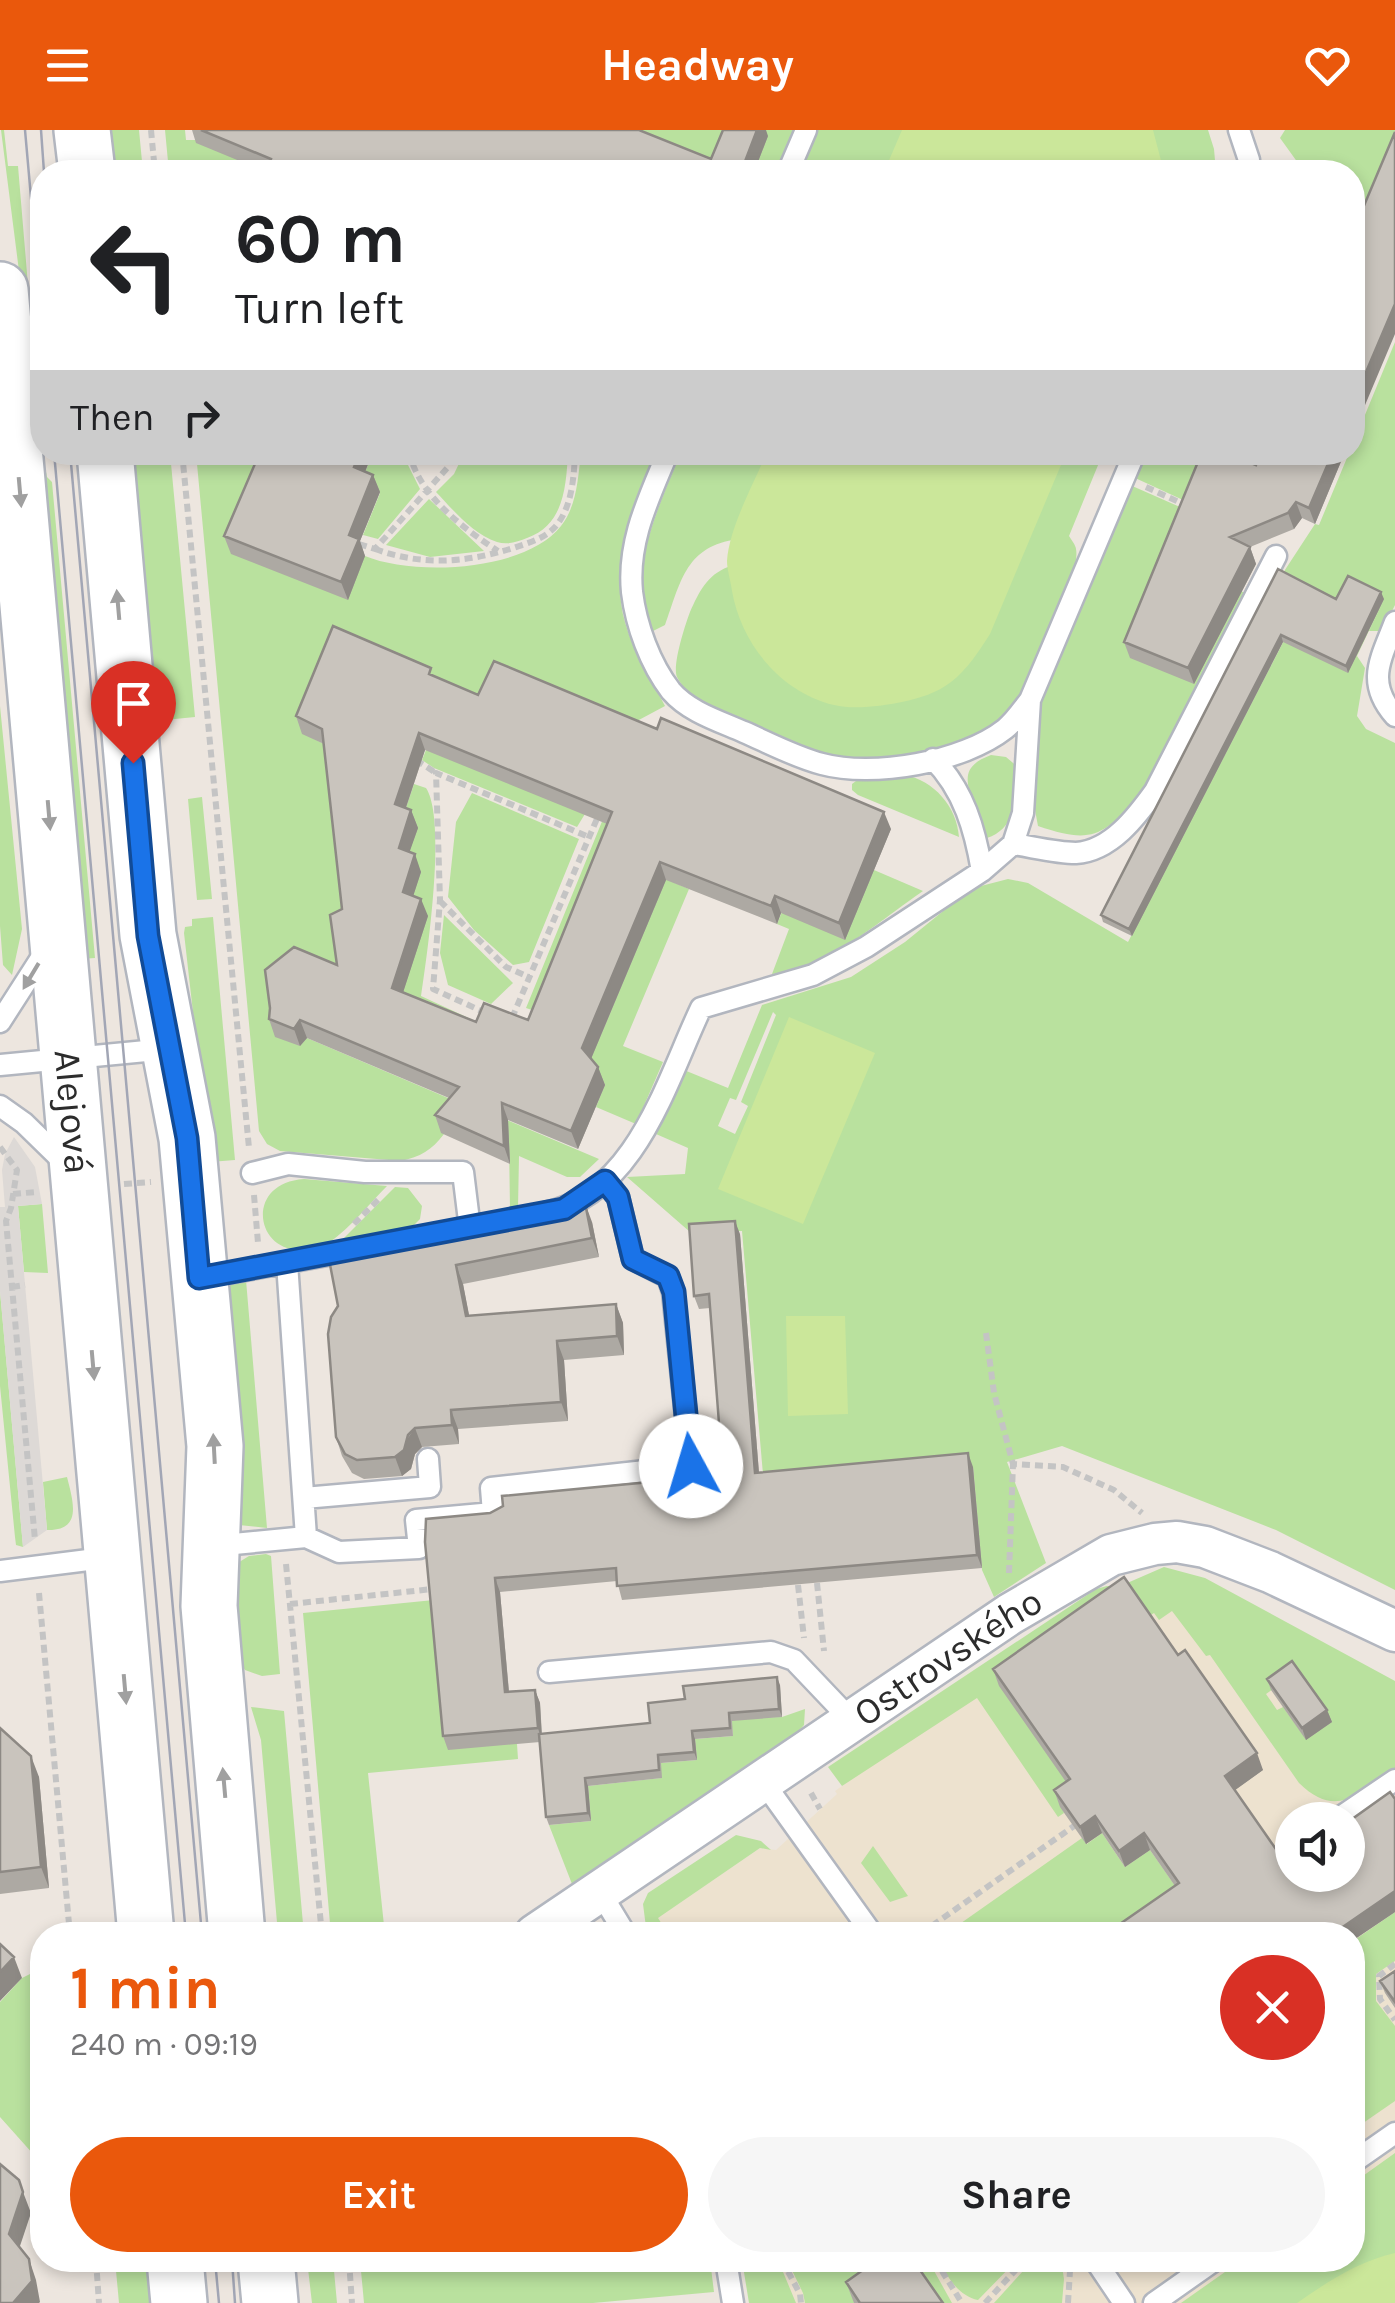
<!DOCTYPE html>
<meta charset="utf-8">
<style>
body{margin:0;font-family:Karla,sans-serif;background:#f6f6f6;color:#202124;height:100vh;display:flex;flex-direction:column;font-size:38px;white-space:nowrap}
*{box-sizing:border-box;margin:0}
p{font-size:32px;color:#757577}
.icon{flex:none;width:55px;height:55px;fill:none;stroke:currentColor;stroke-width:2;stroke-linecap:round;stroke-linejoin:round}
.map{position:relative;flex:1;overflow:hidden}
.side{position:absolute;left:30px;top:1792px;width:1335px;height:350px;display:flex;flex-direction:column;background:#fff;border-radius:40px;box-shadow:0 5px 15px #0003}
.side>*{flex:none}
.guide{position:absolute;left:30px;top:30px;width:1335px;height:305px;border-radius:40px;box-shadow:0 5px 15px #0003;background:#fff;color:#202124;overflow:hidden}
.tools{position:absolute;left:1275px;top:1672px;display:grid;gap:20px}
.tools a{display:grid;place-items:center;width:90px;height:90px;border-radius:50%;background:#fff;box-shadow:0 5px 15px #0003;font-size:50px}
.pin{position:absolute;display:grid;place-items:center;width:85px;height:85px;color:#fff;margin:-102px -42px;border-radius:50% 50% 50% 0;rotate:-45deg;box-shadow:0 0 10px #0007}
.pin .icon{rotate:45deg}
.me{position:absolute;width:110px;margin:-55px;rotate:354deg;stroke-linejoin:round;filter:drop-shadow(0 0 8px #0008)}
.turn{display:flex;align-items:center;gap:35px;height:210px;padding:0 40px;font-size:45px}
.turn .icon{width:130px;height:130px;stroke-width:2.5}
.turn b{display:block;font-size:70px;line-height:85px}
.then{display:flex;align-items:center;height:95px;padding:0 40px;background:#0003;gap:20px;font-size:38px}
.round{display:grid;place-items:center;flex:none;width:105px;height:105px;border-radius:52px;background:#f6f6f6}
.overview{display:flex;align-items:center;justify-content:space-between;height:170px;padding:0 40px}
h1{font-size:60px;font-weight:700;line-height:75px;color:#ea580c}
.button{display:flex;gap:20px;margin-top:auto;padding:20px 40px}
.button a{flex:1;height:115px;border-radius:60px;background:#ea580c;color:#fff;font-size:40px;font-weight:700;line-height:115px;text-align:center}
.button a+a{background:#f6f6f6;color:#202124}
header{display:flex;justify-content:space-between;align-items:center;height:130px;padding:0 40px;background:#ea580c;color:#fff;font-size:45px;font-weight:700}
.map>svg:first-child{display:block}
</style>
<header><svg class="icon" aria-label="menu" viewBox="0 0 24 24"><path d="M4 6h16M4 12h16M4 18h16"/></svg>Headway<svg class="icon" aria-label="heart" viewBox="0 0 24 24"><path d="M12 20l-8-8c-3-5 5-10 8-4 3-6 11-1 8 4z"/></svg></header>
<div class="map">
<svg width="1395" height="2173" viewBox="0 0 1395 2173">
<rect width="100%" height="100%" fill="#ede6df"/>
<path fill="#ede2cf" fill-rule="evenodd" d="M1122,1455L1395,1557V2173H753L747,2130H1352V1805H657L656,1789L760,1718L776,1720L837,1664L835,1661ZM1292,1690H1348V1745H1292Z"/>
<path fill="#b9e19e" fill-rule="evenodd" d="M1,0H4L8,36H18L42,322L47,347L52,352L95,828L80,829L25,188Z
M111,0H139L143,42H116Z
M165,0H185L186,10H196L269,42H169Z
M631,0H798L780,42H614Z
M817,0H1208L1214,19L1216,42H799Z
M1285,0H1395V33L1353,107L1352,42H1298V33L1280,8Z
M1395,212V475L1382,501H1369L1384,469L1357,526L1365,538L1357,586L1366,599L1395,613V1460L1276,1400L1062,1316L1007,1332L1046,1433L994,1467L982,1440L973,1337L764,1356L742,1101L690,1102L627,1047L685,1044L688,1018L656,1004L684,940L728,958L762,875L851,847L905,812L958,769L981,756L1008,749L1028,753L1128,812L1309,462L1281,446L1315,394L1319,395L1349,323L1352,322L1353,314ZM773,882L776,885L741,972L748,976L735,1004L718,996L730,968L736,970Z
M662,322C640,376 608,433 625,492C633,522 651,549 665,576L622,599L484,582L303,603L322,613H328L349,797L343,852L307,908L455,971L442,1002L444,1004C432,1020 420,1027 401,1031L280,1021L267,1014L259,1001L196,323H274L365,426C413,446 525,442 561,396C577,376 578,347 581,323Z
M125,323H170L195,587L165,590L144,523Z
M373,323H402L420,359L378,409L363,405L380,363L360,354Z
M464,323H568C566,357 564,395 527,408C518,412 507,415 497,412C473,404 453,380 436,362L454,344Z
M681,323H1103L1069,406C1071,409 1076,416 1076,419C1080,439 1055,494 1046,513C1033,542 1016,584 987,601C948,625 876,635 831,627C803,622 773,604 747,592C725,581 688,571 677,547C672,536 685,495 690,482C699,462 707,445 728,437L733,410C685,418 680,454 665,495L653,501C617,463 664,363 681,323Z
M1143,323H1274L1253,373L1183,370L1133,347Z
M1130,355L1180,377L1231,457L1248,464L1139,668C1101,707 1091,714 1038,696L1032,664L1034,606L1041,574Z
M429,369L484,421L430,427L386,415Z
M0,576L22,799L12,845L3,835L0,796Z
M426,620L591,674L577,697L434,638L422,630Z
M991,625L1006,627L1019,638C1016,665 1018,698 987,708C979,700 978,690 974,678C967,652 959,637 991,625Z
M904,645C934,650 957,677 959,707L858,665L852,660V654L860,648Z
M414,654L426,658C447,690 427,825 421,866L488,897L399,875L393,825L409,779L401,692Z
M472,663L579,709L529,832L513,835L474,800L448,767L456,692Z
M202,667L212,769L197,770L188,669Z
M612,667L630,674L544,884L526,878Z
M874,740L923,761C882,789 824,841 772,844L789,799L777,794L785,774Z
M666,749L689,759L623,916L663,932L636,994L596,977L605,954L585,944L596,906L600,907Z
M444,785L513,853L491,874L448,855L440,823Z
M213,787L235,1030L210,1032L184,803L185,797L192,796V789Z
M490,983L599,1029L580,1047H567L519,1026L518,1078L510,1079L509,1013Z
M304,1049L387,1056C369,1074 351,1097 330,1112C324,1117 315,1117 307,1119C256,1128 242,1053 304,1049Z
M395,1057L408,1058L422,1076L420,1089L410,1099L339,1113Z
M42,1074L48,1143L24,1142L18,1076Z
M246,1150L267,1398L239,1395L221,1157Z
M0,1161L23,1417L16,1415L15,1407L0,1256Z
M67,1347C73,1371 83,1401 47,1400L43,1352Z
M266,1424L271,1426L280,1544L262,1546L245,1540L233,1522L236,1434L249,1426Z
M1164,1437L1205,1448L1395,1551V1639C1359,1663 1337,1690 1299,1653L1210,1525L1206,1526L1172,1481L1159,1490L1154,1483L1146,1488L1076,1666L1061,1676L1064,1683L1058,1687L977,1568L842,1656L828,1637L1096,1459L1107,1456L1118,1457ZM1296,1543L1306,1609L1283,1577L1277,1580L1266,1564Z
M434,1470L517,1614L518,1629L368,1643L385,1805H331L303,1483Z
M251,1577L284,1581L304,1805L278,1804L261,1610Z
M805,1579L804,1595L798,1602L572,1754L549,1695L591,1691L588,1656L661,1648V1633L697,1630L695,1609L733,1606L731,1588L782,1587Z
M1102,1703L1125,1737L1150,1720L1185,1770L1135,1805H944L1082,1708L1087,1714Z
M736,1705L761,1711L771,1720L760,1718L658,1788L669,1805H647L643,1774L648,1763Z
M873,1716L908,1766L890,1772L861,1733Z
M1395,1782V1831L1376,1844V1871L1395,1896V1971L1353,2000V1811Z
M42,1838V2034L0,1987V1872L22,1848Z
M1395,2023V2173H1181L1242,2130H1352L1353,2053Z
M115,2130H158L162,2173H119Z
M307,2130H333L337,2173H312Z
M360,2130H710L714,2162L593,2173H364Z
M742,2130H778L796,2173H749Z
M787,2130H928L952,2173H805L803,2163Z
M940,2130H1017L978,2170C959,2166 947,2148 940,2130Z
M1033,2130H1061L1064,2149L1062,2173H994Z"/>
<path fill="#cbe79a" d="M902,0H1153L1164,42H884Z
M767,322H1066V323L990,504C979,521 967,540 951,552C937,563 920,568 902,572C882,576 854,580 834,575C780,562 741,513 732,461C731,452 727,440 727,431C729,398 754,353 767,322Z
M789,887L875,923L803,1094L718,1059Z
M786,1186H845L848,1284L788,1286Z
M1395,2123V2173H1297C1329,2151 1357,2132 1395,2123Z"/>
<path fill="#ddd9d6" d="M14,1007L35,1037L42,1074L18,1076L47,1400L23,1417L0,1161V1077H5L2,1040L5,1024Z"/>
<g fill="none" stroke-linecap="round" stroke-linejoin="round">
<defs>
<path id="lane" d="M1239,0L1249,30V42
M788,42L806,0
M668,322C649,368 627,411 632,462C636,495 650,534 671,561C689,582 719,591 744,602C769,613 795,627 822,634C873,648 963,632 1005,599C1015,591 1022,580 1030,570
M1395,492C1381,529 1365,552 1395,586
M933,629C964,660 975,700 982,741
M1013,714C1033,717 1056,723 1076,723C1111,721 1137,686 1155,661L1276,426
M0,892L45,822
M0,935L167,919
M0,976L24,993L66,1034
M252,1043L288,1034L365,1042H463L470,1099
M545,1083C636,1064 666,952 701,878L813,845L866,817L982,741L1013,714L1023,683L1030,570L1135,322
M287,1133L306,1407
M201,1148L354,1120
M304,1368L430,1357L428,1329
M213,1416L306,1407L339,1422L419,1418L416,1390L493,1383L491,1358L691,1336L673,1162L668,1147L633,1129L618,1067L605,1051
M0,1441L112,1427
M549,1542L771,1522L794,1530L852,1591
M764,1653L873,1805
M1336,1690L1395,1650
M1290,1721L1292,1719
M600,1762L626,1805
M1352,2033L1395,2003
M726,2130L733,2173
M1095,2130L1124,2173
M1154,2173L1215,2130"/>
<g id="street">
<path id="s1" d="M535,1805L1010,1484L1111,1425L1155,1414L1177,1412L1205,1417L1270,1442L1395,1501"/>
</g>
<g id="secondary">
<path d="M82,0L87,42"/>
<path id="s2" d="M0,160L146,1805"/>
<path d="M105,322L148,805L187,1008L215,1316L209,1476L237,1805"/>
<path d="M175,2130L179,2173"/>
<path d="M266,2130L270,2173"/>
</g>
</defs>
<use href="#lane" stroke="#b2b6bf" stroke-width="25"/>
<use href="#street" stroke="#b2b6bf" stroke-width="45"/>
<use href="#secondary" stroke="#b2b6bf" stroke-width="60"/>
<path stroke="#c4c4c4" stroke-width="6" stroke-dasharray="8 5" stroke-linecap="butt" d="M151,0L155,42
M182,322L249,1018
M409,322C419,366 463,398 498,421
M1146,357L1181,373
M359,414L375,419L448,337L455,322
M375,419C422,436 465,433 513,418C528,413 544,409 555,397C572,378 574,347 575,322
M416,630L436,643
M440,771L506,837L529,847
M486,883L433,859L440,770L436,643L589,707
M512,888L599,684
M0,1017L17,1040L11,1078L6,1091L35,1410
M124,1054L151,1052
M13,1064L36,1062
M254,1065L258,1113
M354,1094L380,1068
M12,1157L25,1155
M986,1203L994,1263L1013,1334L1063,1337L1114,1360L1142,1383
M286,1434L322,1805
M1009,1443L1013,1334
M817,1453L824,1521
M798,1455L804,1508
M39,1463L70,1805
M290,1474L433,1459
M811,1663L820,1679
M924,1805L926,1800L1074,1696
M1395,1834L1379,1846L1380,1869L1395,1890
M96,2130L99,2173
M349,2130L352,2173
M782,2130L800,2164L801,2173
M935,2130L962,2173
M985,2173L1025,2130
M1068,2173L1070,2141"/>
<use href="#lane" stroke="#fff" stroke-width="20"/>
<use href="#street" stroke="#fff" stroke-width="40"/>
<use href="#secondary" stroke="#fff" stroke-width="55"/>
<path stroke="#a2a6b5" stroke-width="2.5" d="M25,0L42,192
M41,0L44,42
M54,322L186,1805
M70,322L202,1805
M215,2130L219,2173
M232,2130L235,2173"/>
</g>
<path fill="#ada9a3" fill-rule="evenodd" d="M192,0H639L711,29L768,6L754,42H266L196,13Z
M260,322H373L365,342L373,345L380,362L360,411L365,426L348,470L231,424L224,406Z
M1261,322H1345L1315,394L1302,388L1294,399L1250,417L1256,434L1194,554L1130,528L1124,512L1256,335Z
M1278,439L1336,469H1384L1348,543L1283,512L1132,806L1103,792L1101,785Z
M435,546L478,565L891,699L845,810L781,783L777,794L666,750L591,929L598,937L605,955L578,1019L508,990L510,1034L441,1003L435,985L449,968L307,908L300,916L275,907L269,889L337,835L342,779L324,614L302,604L296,586ZM425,620L607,694L528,890L476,892L403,862L428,786L413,766L421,742L409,722L418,698L411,680L406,678Z
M592,1092L599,1127L463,1154L469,1186L616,1174L623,1193L624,1225L564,1230L568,1291L458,1299L459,1314L422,1317L415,1324L411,1339L402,1346L364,1349L352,1343L342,1326L336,1307L450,1100Z
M740,1104L759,1343L973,1337L982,1438L622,1470L617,1451L500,1462L509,1561L535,1560L540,1573L542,1604L650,1593L685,1569L780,1555L782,1587L732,1591L733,1606L695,1609L697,1630L661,1633L662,1648L588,1656L591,1691L549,1695L546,1687L540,1612L448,1620L443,1606L490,1383L723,1345L710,1178L699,1179L694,1166Z
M1178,1525L1263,1640L1235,1660L1287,1735L1395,1669V1782L1352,1811L1175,1756L1150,1720L1125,1737L1102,1703L1086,1714L1060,1677L1054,1660L1066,1652L999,1556L993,1539Z
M1267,1549L1327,1580L1332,1592L1306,1610L1271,1560Z
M0,1598L39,1647L49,1758L0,1764Z
M1395,1841V1878L1385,1863L1380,1851Z
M846,2152L943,2173H854Z"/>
<path fill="#8d8984" d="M757,0H766L768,6L754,42H741Z
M1395,174V204L1352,306V275Z
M360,322H373L360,354L354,337Z
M1333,322H1345L1315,394L1309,378Z
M373,345L380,362L360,411L365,426L348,470L341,452L349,405Z
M1296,372L1302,388L1294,399L1288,383Z
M1250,417L1256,434L1194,554L1188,538Z
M1381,462L1384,469L1348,543L1346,536Z
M1281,505L1283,512L1132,806L1129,799Z
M419,603L425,620L401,692L395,674Z
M411,680L418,698L405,735L399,718Z
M884,682L891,699L845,810L839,793Z
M415,724L421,742L409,779L403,762Z
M660,732L666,750L588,936L582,918Z
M775,766L781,783L777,794L771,776Z
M421,769L428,786L399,875L392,858Z
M300,890L307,908L300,916L294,899Z
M598,937L605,955L578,1019L571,1001Z
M502,973L508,990L510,1034L504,1016Z
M585,1073L592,1092L599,1127L592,1108Z
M735,1091L740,1104L760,1356L755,1343Z
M456,1135L463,1154L473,1205L466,1186Z
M616,1174L623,1193L624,1225L617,1206Z
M557,1211L564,1230L568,1291L561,1272Z
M451,1280L458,1299L459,1314L452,1295Z
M415,1298L422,1317L415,1324L411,1339L402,1346L395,1327Z
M968,1323L973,1337L982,1438L977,1425Z
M495,1448L500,1462L510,1575L505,1562Z
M777,1547L780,1555L782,1587L779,1579Z
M535,1560L540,1573L542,1612L538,1598Z
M1327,1580L1332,1592L1306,1610L1302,1598Z
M692,1601L695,1609L697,1630L694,1622Z
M1257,1623L1263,1640L1231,1663L1225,1646Z
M31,1626L39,1647L49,1758L41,1737Z
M585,1648L588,1656L591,1691L588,1683Z
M1095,1686L1102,1703L1086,1714L1080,1697Z
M1144,1703L1150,1720L1125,1737L1119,1721Z
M1395,1761V1782L1352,1811V1805H1331Z
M14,1827L22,1848L0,1871V1842Z
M23,2062L31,2083L17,2125L9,2104Z
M29,2129L36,2150L40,2172L39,2173H13Z"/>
<path fill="#c9c4bd" stroke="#8d8984" stroke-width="2.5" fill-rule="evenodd" d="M201,0H639L711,29L723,0H757L741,42H266L271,29Z
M1395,2V174L1352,275V77L1354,73L1363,78Z
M260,322H360L354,337L373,345L349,405L359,409L341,452L224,406Z
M1202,322H1224L1256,335L1261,322H1333L1309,378L1296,372L1288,383L1230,407L1250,417L1188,538L1124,512Z
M1278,439L1336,469L1348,446L1381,462L1346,536L1281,505L1129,799L1101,785Z
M333,496L431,538L429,544L478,565L494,531L657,599L661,588L884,682L839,793L775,766L771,776L660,732L582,918L598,937L571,1001L502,973L504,1016L435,985L459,957L300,890L294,899L269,889L270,878L265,840L294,817L337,835L330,785L342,779L322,599L296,586ZM419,603L612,682L528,890L484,873L476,892L392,858L421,769L403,762L415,724L399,718L411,680L395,674Z
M585,1073L592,1108L456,1135L466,1186L616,1174L617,1206L557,1211L561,1272L451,1280L452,1295L415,1298L408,1305L404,1320L395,1327L357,1330L345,1324L336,1307L328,1204L331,1187L338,1176L327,1119L449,1096L450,1100Z
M735,1091L755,1343L968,1323L977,1425L617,1456L616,1438L495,1448L505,1562L535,1560L538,1598L443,1606L425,1412L426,1389L490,1383L503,1376L502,1366L723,1345L709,1164L694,1166L689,1094Z
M1124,1447L1178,1525L1185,1520L1257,1623L1225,1646L1287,1735L1292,1731V1745H1348V1692L1390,1662L1395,1669V1761L1331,1805H1104L1179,1753L1144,1703L1119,1721L1095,1686L1080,1697L1054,1660L1070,1649L993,1539Z
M1292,1531L1327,1580L1302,1598L1267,1549Z
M777,1547L779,1579L729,1583L730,1598L692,1601L694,1622L658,1625L659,1640L585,1648L588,1683L546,1687L539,1604L650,1593L648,1573L685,1569L683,1556Z
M0,1598L31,1626L41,1737L0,1742Z
M0,1814L14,1827L0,1842Z
M1395,1841V1872L1380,1851Z
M0,2034L19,2050L23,2062L9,2104L29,2129L32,2151L13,2173H0Z
M877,2130H913L943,2173H860L846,2152Z"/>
<defs><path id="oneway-solid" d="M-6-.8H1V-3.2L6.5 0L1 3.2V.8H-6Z" transform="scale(2.5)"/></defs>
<g fill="#a0a0a0">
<use href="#oneway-solid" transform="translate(20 362) rotate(85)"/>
<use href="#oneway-solid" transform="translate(118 475) rotate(-95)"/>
<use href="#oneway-solid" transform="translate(49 685) rotate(85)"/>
<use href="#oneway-solid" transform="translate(31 846) rotate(121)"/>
<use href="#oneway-solid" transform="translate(93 1235) rotate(85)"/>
<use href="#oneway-solid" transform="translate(214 1319) rotate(-93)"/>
<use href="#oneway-solid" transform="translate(125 1559) rotate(85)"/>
<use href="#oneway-solid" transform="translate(224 1653) rotate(-95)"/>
</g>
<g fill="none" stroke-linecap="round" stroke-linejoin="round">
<defs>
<path id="route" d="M133,633L148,806L187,1008L199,1148L564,1079L605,1051L618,1067L633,1129L668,1146L674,1162L691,1336"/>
</defs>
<use href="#route" stroke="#114b97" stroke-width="25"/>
<use href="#route" stroke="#1a73e8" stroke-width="18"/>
</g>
<g text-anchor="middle" stroke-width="9" stroke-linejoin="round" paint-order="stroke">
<g font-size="38" fill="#2c2c2c" stroke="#fff">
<text dy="13" stroke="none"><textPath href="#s2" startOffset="825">Alejová</textPath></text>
<text dy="13" stroke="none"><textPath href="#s1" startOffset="498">Ostrovského</textPath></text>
</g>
</g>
</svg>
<div class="tools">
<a><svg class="icon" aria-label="sound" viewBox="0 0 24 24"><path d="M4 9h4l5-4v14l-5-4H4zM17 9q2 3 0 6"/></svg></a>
</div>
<div class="pin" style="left:133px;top:633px;background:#d93025"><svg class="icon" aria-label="arrive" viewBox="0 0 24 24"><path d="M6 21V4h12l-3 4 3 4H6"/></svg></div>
<svg class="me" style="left:691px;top:1336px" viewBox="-20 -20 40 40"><circle r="19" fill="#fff"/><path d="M0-13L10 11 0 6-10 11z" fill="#1a73e8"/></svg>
<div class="guide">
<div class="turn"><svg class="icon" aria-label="left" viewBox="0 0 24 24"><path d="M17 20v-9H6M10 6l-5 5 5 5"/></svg><div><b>60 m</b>Turn left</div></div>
<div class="then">Then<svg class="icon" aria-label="right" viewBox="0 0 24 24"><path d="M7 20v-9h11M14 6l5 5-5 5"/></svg></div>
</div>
<section class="side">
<div class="overview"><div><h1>1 min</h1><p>240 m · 09:19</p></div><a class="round" style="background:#d93025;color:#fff"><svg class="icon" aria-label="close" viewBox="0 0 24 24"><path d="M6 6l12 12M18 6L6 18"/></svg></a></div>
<div class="button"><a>Exit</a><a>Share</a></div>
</section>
</div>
